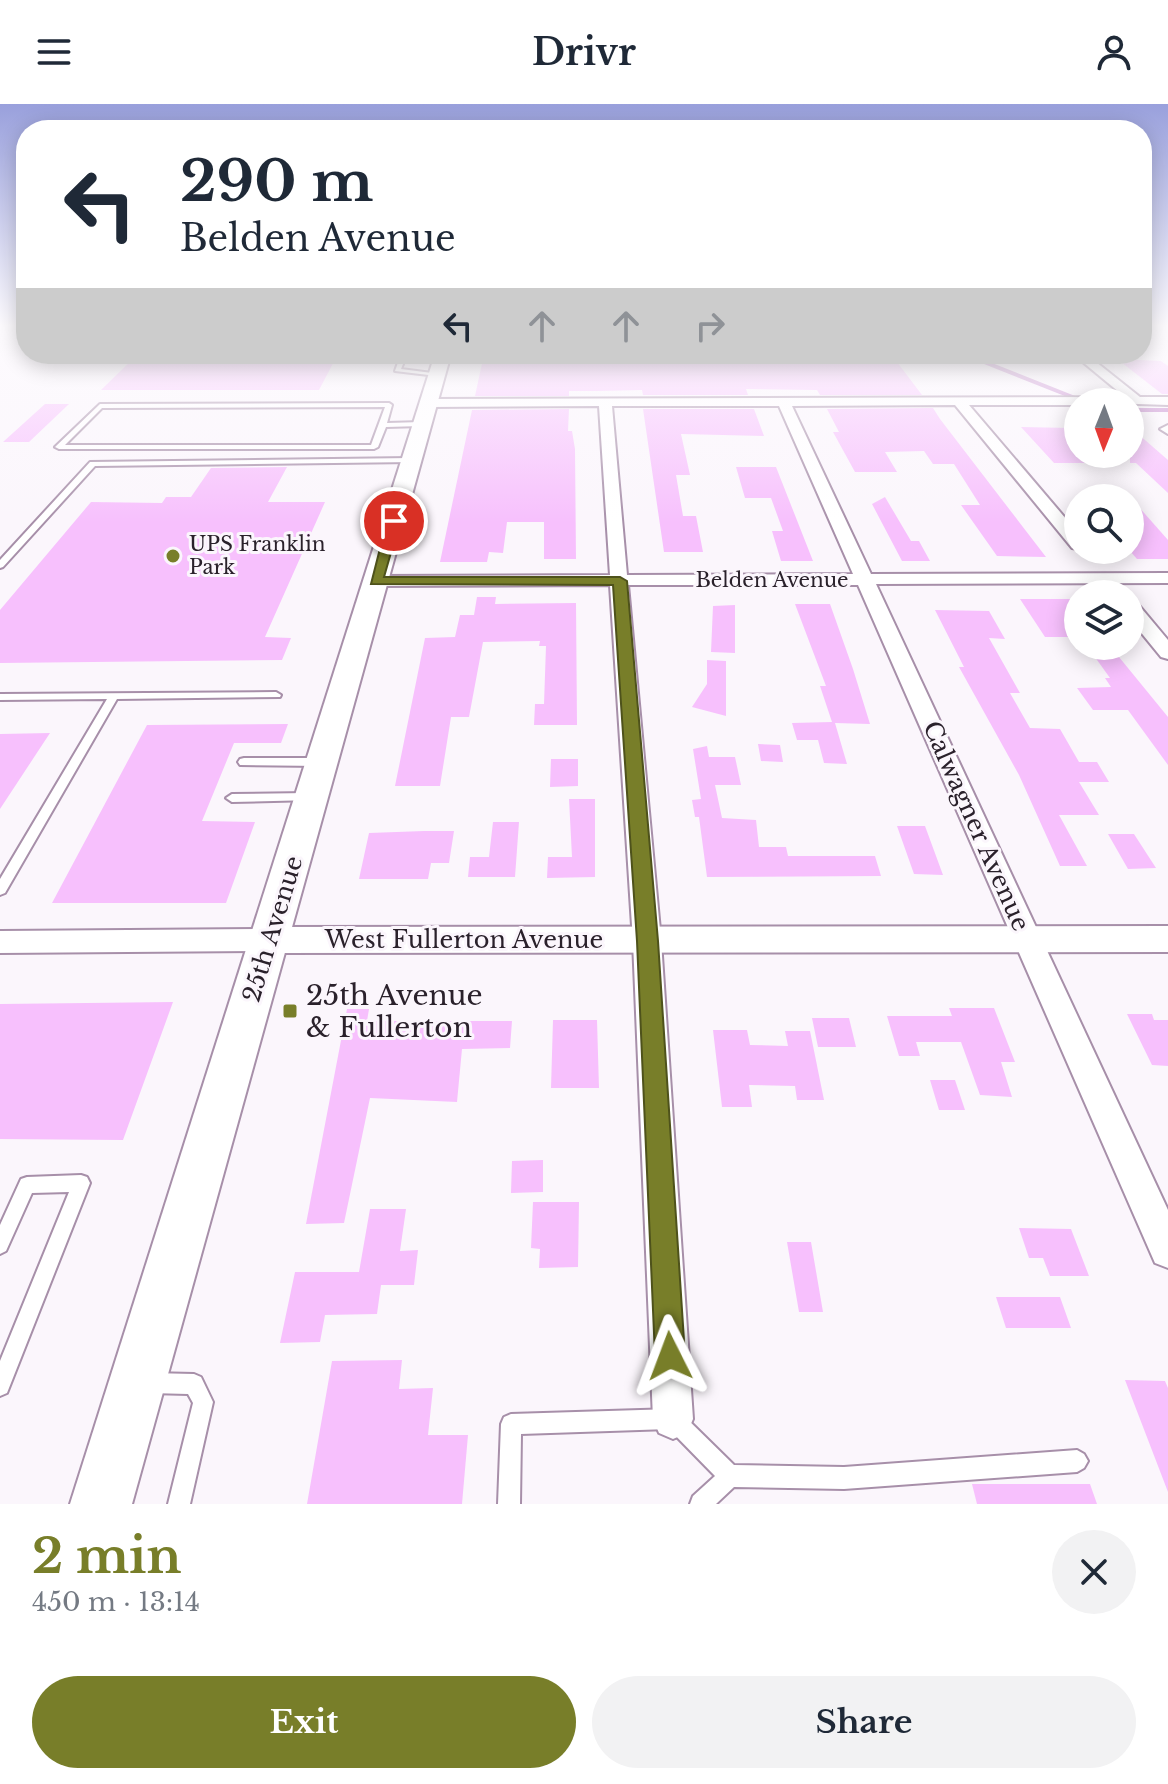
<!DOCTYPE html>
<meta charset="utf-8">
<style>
body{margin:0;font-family:"Libre Baskerville",serif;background:#f2f2f3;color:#1f2937;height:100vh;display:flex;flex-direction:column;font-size:30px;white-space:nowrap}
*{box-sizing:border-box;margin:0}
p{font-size:26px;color:#747a83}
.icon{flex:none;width:44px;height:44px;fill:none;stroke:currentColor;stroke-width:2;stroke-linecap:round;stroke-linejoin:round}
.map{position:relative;height:1400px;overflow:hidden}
.details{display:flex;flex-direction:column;background:#fff;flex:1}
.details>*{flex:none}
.hud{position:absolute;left:16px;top:16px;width:1136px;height:244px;border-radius:32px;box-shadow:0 4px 20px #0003;background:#fff;color:#1f2937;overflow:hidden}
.needle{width:52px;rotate:181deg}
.fabs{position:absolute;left:1064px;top:284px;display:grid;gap:16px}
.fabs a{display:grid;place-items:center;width:80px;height:80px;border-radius:50%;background:#fff;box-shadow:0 4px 20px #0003;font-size:40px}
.pin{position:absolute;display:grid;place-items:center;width:68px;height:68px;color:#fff;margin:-34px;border:4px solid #fff;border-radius:50%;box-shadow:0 2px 8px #0007}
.me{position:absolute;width:88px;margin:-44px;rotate:357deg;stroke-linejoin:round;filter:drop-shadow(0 0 6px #0008)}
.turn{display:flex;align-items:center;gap:28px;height:168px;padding:0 32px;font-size:36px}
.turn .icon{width:104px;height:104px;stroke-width:2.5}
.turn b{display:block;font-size:56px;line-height:68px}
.lanes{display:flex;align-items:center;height:76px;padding:0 32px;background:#0003;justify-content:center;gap:40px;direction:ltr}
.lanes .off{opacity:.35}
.round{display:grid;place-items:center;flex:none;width:84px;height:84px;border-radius:42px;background:#f2f2f3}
.summary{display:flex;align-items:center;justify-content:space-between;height:136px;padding:0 32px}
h1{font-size:48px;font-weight:700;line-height:60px;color:#787e29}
.button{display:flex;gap:16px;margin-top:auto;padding:16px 32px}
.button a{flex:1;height:92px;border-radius:48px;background:#787e29;color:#fff;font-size:32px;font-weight:700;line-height:92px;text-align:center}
.button a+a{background:#f2f2f3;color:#1f2937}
header{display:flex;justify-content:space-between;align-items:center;height:104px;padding:0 32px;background:#fff;font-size:36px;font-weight:700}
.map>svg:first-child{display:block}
</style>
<header><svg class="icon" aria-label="menu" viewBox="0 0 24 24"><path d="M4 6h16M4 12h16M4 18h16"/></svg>Drivr<svg class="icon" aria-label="person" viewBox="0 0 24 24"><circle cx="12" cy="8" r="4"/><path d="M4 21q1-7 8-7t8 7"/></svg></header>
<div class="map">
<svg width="1168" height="1400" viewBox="0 0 1168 1400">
<rect width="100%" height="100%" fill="#fbf6fc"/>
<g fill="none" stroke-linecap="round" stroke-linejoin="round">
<path stroke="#c281ca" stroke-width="4" d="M964,250L1080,296
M1130,306H1168"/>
</g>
<path fill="#f7c0fd" d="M138,250H338L319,286H101Z
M484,250H891L922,291H820L817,286L746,285L748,291H643L642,286L597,287H569V292H475Z
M1117,255L1161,257L1168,262V290H1162Z
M45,300H69L29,338H3Z
M933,304L940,315L1046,453L997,452L961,401H980L954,360H933L924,347L885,348L897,368H855L833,328H839L827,305Z
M569,305L568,327H572L575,345L576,455H544V418H507L503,449L489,448L487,458H440L472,306Z
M643,305H754L764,332L681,330L690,371H676L683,412H696L703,448H664Z
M1021,323L1071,324L1078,331V350H1095L1103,359H1054Z
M1130,323L1168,356V389L1136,359H1130Z
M287,363L268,398H325L265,533L291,534L282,556L0,559V506L91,398L162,399L166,393H191L211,364Z
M736,363H776L813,457H781L772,427H783L771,394H745Z
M885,393L911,437H919L930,457H902L872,400Z
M1130,393L1168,436V455H1137L1130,447Z
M477,493H496L495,500L576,499L577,621H534L535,600H544L546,542H539L540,537L483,538L469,613H451L440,682H395L425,534L455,533L460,511H474Z
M1020,495H1078V533H1045Z
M795,500H830L853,565L870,620L835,619L847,660L824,659L818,636H797L792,619L832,618L820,582H826Z
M735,501V549L711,548L713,502Z
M935,506L989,507L1005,535L989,534L1020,589H1010L1030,624L1060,625L1079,658H1097L1109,678H1079L1099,711H1059L1087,762H1060L1019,671L959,563H964Z
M1087,542H1110L1168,613V661L1128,606H1093L1077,584L1111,583L1105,574H1110Z
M707,556L726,557V612L692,603L707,580Z
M288,620L281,639H234L202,717L255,718L226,799H52L147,621Z
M50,629L0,705V630Z
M758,640L780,641L783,658L761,657Z
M707,642L709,653H735L741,681H715L722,714L756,716L759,743H786L788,752H875L881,772L707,773L699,713H695L692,696L701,695L693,645Z
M551,655H578V682L550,683Z
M569,695H595V773L547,774L548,753H572Z
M493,718H519L515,773H468L470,753H489Z
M897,722H925L943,771L914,770Z
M424,727H454L449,759H431L428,775H359L369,729Z
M1108,730H1134L1156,764L1128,765Z
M173,898L123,1036L0,1035V900Z
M949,904H994L1015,958H1001L1012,993L980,991L961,938H916L920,952H899L887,912H952Z
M347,905H369L367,917H512L510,944L462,945L457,998L370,994L344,1119L306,1120Z
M1127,910H1152L1154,916H1168V962L1152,961Z
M812,914H849L856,943H818Z
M553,916H597L599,984H551Z
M713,926H747L750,941L788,942L785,927H810L824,996H797L795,982L749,981L752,1003H722Z
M930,976H955L965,1006H939Z
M543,1056V1088L511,1089L512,1057Z
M533,1098H579L578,1163L539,1164L540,1145L531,1144Z
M370,1105H406L400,1147L418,1146L414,1181H381L377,1210L325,1211L320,1238L280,1239L295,1168H359Z
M1019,1124L1071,1125L1089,1172H1050L1043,1154H1029Z
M787,1138H811L823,1208H799Z
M996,1193H1060L1071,1224H1006Z
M402,1256L399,1285L433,1284L428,1331H468L462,1400H307L332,1257Z
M1125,1276L1165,1277L1168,1284V1388Z
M972,1380H1090L1097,1400H977Z"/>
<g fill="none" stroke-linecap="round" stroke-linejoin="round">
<defs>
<path id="service" d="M401,250H407L401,265L440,270L437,272L395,267Z
M389,299L392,301L387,319L422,318L425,320L422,322L386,323L378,343L374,345H59L55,343L100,300ZM385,303L371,341H65L102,304Z
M411,354H414V358L95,362L3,463L0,464V456L90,358Z
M276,588L281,591L280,593L117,595L5,789L0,791V775L107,595L0,596V590Z
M244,654H321L327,658L321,662L240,661L238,658L240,655Z
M309,689L315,693L313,696L232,698L226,694L232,690Z
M81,1071L87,1073L90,1079L7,1289L0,1292V1257L69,1088L32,1089L6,1147L0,1150V1121L21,1075L27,1073Z
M150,1269L194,1270L201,1273L213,1298L190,1400H168L193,1299L188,1290L150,1289L143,1286L140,1279L143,1272Z
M673,1305L680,1308L734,1361L844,1363L1077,1346L1084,1350L1088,1357L1084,1364L1077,1368L844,1385L734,1383L716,1400H690L693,1392L715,1372L669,1325L521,1330L520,1400H498L501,1320L504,1313L511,1310Z"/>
<path id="minor" d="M1073,250H1086L1140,293H1168V301L1078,298V301H969L1078,429V445L1072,444L955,301L792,302L871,470L1168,469V479L876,480L1168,1106V1164L1155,1159L858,481H628L661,837L693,1315L687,1329L673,1335L659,1329L653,1315L633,837L610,481L376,482L367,477L376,472L610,471L599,302L428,303L422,299L428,295L1125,293ZM612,302H779L853,470L627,471Z
M1168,321V330L1160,325Z
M1130,497L1137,499L1168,536V555L1161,553L1130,515Z
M271,825L281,828L285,836L281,844L271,847L0,849V827Z"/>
<path id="tertiary" d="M1168,822V848L271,849L259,845L254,836L259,827L271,823Z"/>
<path id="secondary" d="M435,250H451L132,1400H70Z"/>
</defs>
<use href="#service" stroke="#a78fa9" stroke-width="4"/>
<use href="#minor" stroke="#a78fa9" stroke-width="4"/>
<use href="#tertiary" stroke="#a78fa9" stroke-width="4"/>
<use href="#secondary" stroke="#a78fa9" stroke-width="4"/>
<use href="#service" fill="#fff" fill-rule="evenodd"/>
<use href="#minor" fill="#fff" fill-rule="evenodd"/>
<use href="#tertiary" fill="#fff" fill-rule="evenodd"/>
<use href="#secondary" fill="#fff" fill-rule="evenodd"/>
</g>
<linearGradient id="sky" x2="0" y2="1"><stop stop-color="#99a0dc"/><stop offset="0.53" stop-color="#fdfbfe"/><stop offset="1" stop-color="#fdfbfe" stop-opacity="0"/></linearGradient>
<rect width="1168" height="419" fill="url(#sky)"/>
<path fill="#787e29" stroke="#4e521b" stroke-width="2" d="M394,413L400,417L384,473H620L627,477L658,837L685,1252L680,1262L670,1266L660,1262L655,1252L637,837L613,481L371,480L387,417Z"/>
<g fill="#787e29" stroke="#fbf6fc" stroke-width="3">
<circle cx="173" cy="452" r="8"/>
<rect x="282" y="899" width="16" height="16" rx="4"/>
</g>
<g text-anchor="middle" stroke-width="6" stroke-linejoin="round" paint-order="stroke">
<g font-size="20" fill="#2a212b" stroke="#fbf6fc" text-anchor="start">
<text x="189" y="447">UPS Franklin<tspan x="189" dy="23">Park</tspan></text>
</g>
<g font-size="20" fill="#2a212b" stroke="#fbf6fc">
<text x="772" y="483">Belden Avenue</text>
</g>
<g font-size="24" fill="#2a212b" stroke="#fbf6fc">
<text transform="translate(976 722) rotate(66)" y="8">Calwagner Avenue</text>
<text transform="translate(273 825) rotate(-73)" y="8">25th Avenue</text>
<text x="464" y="844">West Fullerton Avenue</text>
</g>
<g font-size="28" fill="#2a212b" stroke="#fbf6fc" text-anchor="start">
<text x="306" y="901">25th Avenue<tspan x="306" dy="32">&amp; Fullerton</tspan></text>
</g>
</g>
</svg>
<div class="fabs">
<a><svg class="needle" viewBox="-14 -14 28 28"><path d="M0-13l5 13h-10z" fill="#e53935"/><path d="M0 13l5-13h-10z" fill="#747a83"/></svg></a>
<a><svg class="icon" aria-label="search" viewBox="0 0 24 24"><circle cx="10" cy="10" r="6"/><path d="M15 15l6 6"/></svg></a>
<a><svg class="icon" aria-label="layers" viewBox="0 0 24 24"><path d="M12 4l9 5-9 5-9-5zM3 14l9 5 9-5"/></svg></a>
</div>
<div class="pin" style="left:394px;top:417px;background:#d93025"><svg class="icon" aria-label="arrive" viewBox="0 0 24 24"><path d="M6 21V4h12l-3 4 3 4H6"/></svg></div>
<svg class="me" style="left:670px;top:1252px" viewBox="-20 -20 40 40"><path d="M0-17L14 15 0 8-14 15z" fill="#787e29" stroke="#fff" stroke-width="4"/></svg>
<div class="hud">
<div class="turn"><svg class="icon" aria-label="left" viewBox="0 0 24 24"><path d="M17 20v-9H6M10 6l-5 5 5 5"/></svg><div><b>290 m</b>Belden Avenue</div></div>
<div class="lanes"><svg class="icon" aria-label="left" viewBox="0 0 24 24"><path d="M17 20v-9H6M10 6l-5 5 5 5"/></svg><svg class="icon off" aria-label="ahead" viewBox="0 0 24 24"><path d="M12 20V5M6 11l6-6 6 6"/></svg><svg class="icon off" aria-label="ahead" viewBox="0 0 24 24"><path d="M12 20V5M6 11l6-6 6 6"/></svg><svg class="icon off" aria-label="right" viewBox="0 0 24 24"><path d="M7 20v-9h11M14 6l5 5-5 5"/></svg></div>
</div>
</div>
<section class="details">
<div class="summary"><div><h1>2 min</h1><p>450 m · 13:14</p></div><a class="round"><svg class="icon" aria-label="close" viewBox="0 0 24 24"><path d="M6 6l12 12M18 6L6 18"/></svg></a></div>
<div class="button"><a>Exit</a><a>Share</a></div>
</section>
